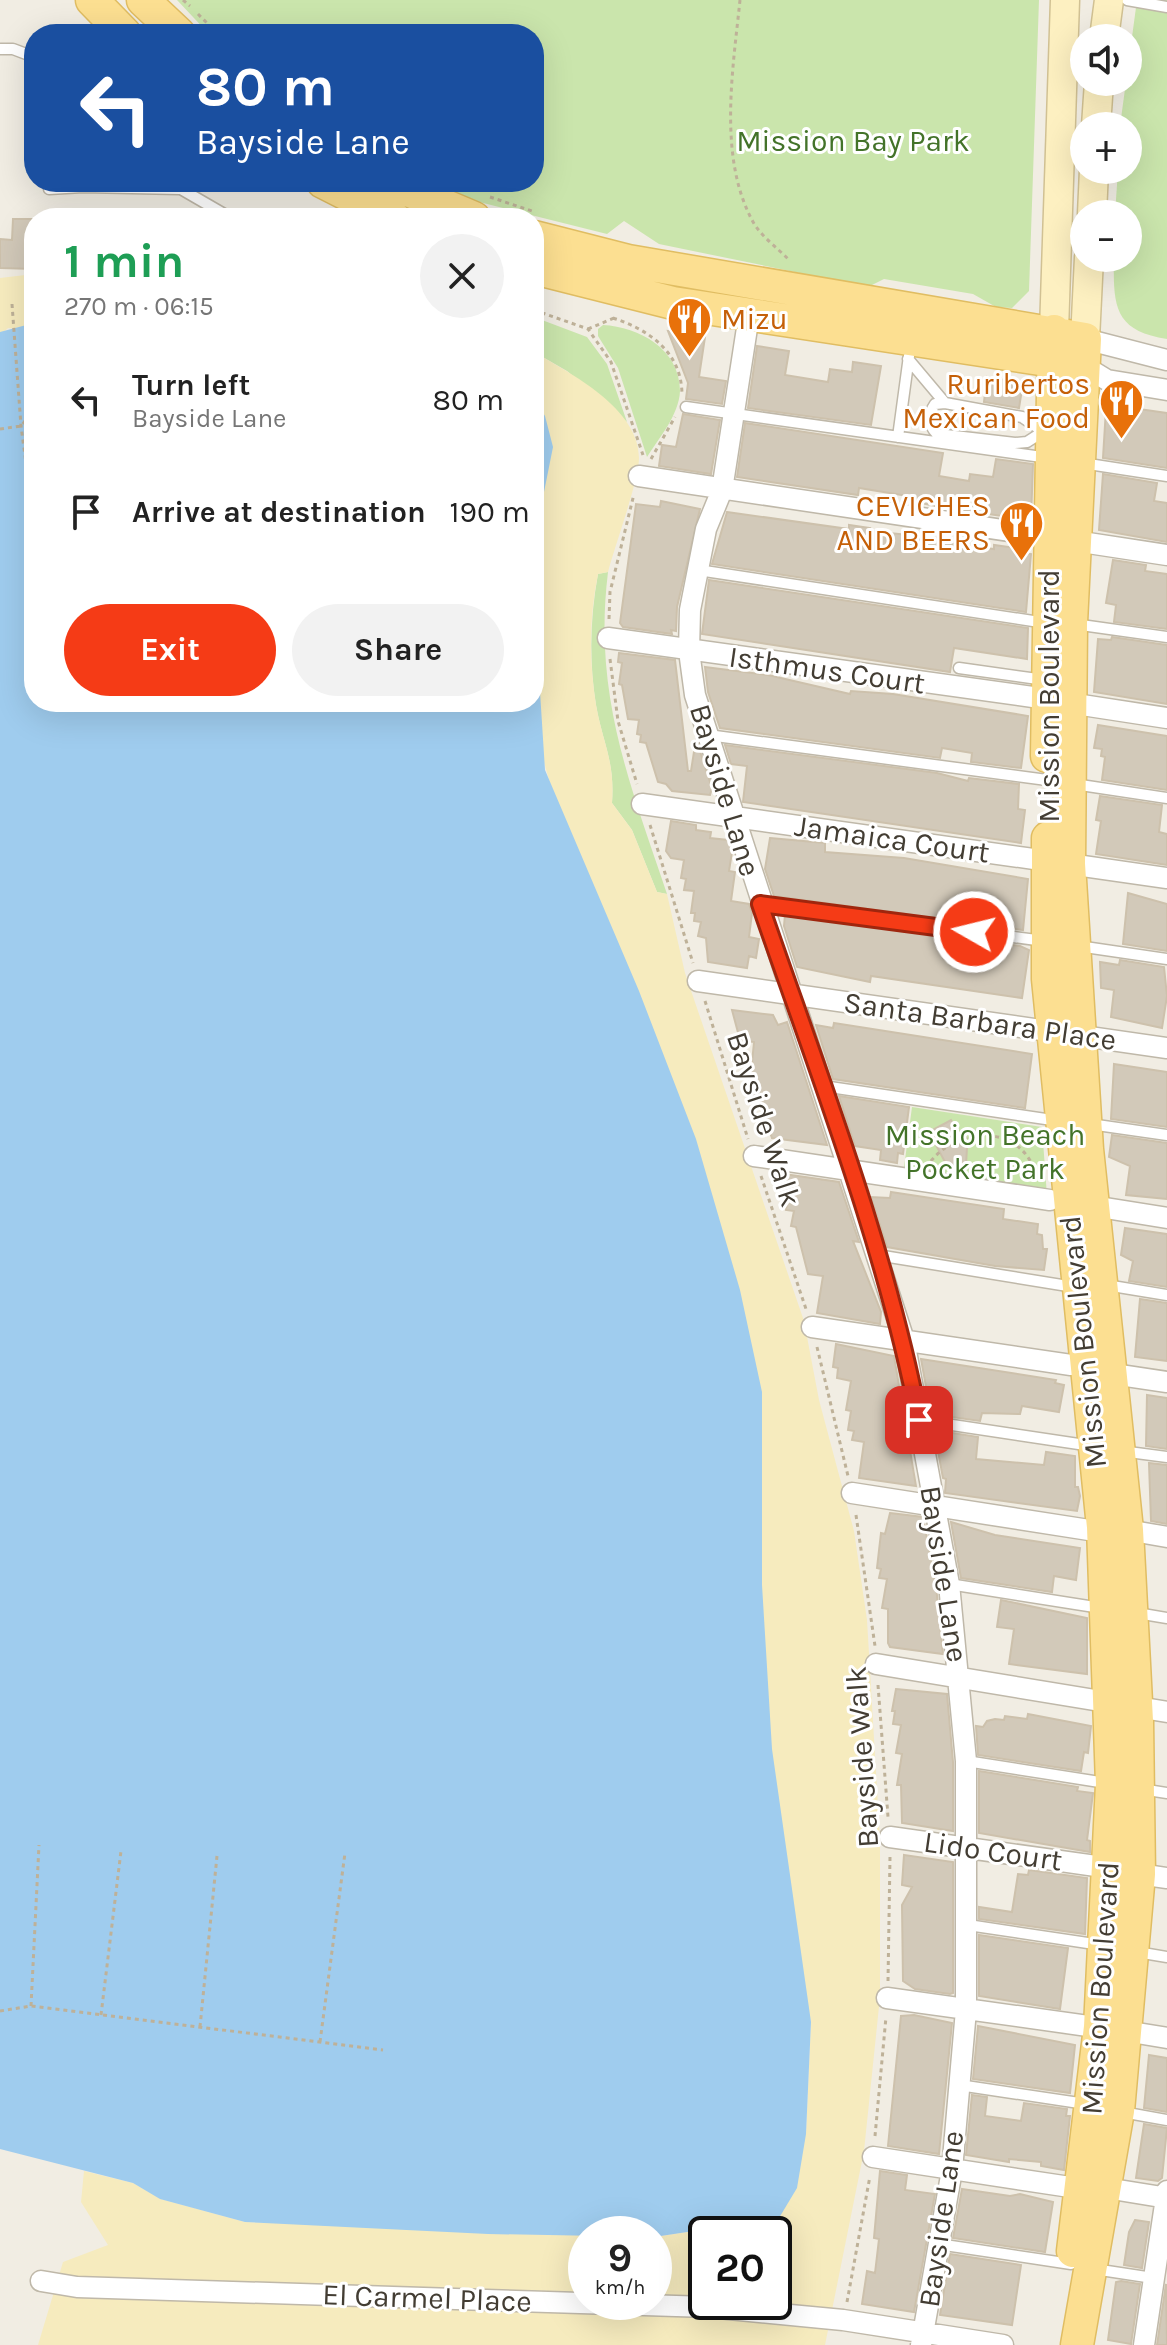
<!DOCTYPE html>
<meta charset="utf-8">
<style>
body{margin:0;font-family:Karla,sans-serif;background:#f2f2f2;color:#222;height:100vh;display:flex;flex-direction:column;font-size:30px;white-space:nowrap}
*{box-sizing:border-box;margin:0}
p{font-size:26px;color:#767676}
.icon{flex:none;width:44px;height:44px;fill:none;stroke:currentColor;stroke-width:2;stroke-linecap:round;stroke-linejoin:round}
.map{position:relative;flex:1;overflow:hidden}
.drawer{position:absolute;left:24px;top:208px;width:520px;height:504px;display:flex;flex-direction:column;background:#fff;border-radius:32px;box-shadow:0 8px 32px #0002}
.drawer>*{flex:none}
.guide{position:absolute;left:24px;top:24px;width:520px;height:168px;border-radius:32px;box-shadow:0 8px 32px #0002;background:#1a4fa0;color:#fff;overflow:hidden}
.buttons{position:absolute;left:1070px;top:24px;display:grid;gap:16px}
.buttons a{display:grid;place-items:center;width:72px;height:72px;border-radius:50%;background:#fff;box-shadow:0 8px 32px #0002;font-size:40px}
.speed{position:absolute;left:568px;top:2216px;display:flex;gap:16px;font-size:40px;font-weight:700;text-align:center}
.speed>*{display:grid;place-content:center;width:104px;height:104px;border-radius:50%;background:#fff;box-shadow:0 8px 32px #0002;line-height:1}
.speed small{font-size:20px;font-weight:400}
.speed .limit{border:4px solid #111;border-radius:12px;background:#fff;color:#111}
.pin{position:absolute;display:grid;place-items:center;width:68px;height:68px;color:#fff;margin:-34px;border-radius:16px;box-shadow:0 4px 12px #0006}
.me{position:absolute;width:88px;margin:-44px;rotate:278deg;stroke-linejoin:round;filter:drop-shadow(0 0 6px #0008)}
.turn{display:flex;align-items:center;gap:28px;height:168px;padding:0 40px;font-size:36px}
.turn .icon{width:104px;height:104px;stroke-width:2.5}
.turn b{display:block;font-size:56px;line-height:68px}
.round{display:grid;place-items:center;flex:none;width:84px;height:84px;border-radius:42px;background:#f2f2f2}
.summary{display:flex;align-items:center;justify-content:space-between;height:136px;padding:0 40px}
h1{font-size:48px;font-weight:700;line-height:60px;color:#1e9e55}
.button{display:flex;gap:16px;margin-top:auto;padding:16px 40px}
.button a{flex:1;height:92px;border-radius:48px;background:#f53b16;color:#fff;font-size:32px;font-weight:700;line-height:92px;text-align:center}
.button a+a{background:#f2f2f2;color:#222}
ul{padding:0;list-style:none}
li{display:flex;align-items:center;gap:24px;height:112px;padding:0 40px}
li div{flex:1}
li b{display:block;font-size:30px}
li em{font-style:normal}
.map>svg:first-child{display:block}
</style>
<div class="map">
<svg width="1167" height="2345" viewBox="0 0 1167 2345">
<rect width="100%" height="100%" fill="#f1ede3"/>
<path fill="#cae5ac" d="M177,0H1039L1029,291L1012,308L996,307L973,294L884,279L868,287L659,244L624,221L607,234L475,201L432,182H534V34H209Z
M1137,0H1167V339C1114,331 1113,306 1114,258H1128V214H1115L1118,170H1128V126H1120Z
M534,317L587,337L607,364L627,422L567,371L534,352Z
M603,325C639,327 680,349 680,391C679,415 659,438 647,457L618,368L598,336V329Z
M608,572C593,694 629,781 667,894L657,892L632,830L612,803C615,761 603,744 596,705C589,661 590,618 598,574Z
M912,1107L1042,1127L1047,1196L903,1175Z"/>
<path fill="#f6ebbe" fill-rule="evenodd" d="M34,274V329L8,328L0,335V278Z
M534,352C571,374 639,408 639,458C639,480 615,545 608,572L598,574C589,618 589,661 596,705C603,744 615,761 612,803L632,830L657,892L667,894L685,973L804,1321L819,1400L854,1531L867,1620L880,1840V1997L864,2151L825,2345H38L63,2262L108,2245L81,2202L84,2171L133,2183L161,2199L245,2222L586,2234V2302H654V2237L707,2229L806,2134L811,2022L586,911L537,737L534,702ZM706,2234H774V2302H706Z"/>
<path fill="#9fccee" d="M34,323V702H534V399L545,416L553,447L541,507L536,629L545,770L639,991L696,1139L740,1290L762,1392V1585L772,1749L811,2022L806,2134L797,2188L773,2228L707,2229L654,2237L488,2234L245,2222L160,2199L133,2183L0,2149V332Z"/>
<path fill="#d2c9b9" stroke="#cdc1ac" stroke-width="2" d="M13,219H34V269L0,268V239L12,240Z
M668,331L705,337L699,377L726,381L722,404L686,399L688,383Z
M757,346L789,351L785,375L828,382L830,369L852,372L853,362L881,366L871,425L748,408Z
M987,377L1023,383L1019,408L984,402Z
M1111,405L1167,413V468L1103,458L1106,409Z
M683,414L720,420L711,474L659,466L662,445L676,447Z
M745,423L943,453L939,476L969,481L970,474L993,477L996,459L1033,464L1031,520L939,507L913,501L914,497L859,488L858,495L737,477Z
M1103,474L1157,483L1154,501L1167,503V542L1099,530Z
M661,501L700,509L677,607L676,631L671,630L672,634L623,627L620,623L636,504L660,507Z
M727,512L849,529V525L870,528L869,531L948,539V543L994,549V545L1016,548L1015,552L1031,554L1026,612L712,564Z
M1113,560L1146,565L1145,571L1167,574V629L1114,622L1116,605L1106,603Z
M709,580L1028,628L1027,659L954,648L950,672L702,634Z
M1112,637L1167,645V704L1094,692L1098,639L1111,640Z
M619,653L675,660L688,771H691L696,739L712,788L710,795L672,791L666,784L658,782L646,743L640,742L641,735L637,734L639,720L628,719L622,685L619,684L622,663L618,662Z
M705,667L768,675L850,694L851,691L893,694L1028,716L1021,768L971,762L972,753L942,748L940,758L720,728L708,692Z
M1098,725L1167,736V790L1102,780L1105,757L1101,756L1102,749L1094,748Z
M725,745L937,773L968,781L969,778L1019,784L1018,809L1025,810L1021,843L743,802L747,766L731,764Z
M1100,796L1162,805L1159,832L1167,834V865L1096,854L1101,821L1096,820Z
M671,821L696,825V830L711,832L710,838L728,840L732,852L729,871L735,872L731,901L749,904L752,913L749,937L759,939L756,958L749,956L747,968L708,962L706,938L698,936L701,922L694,921L695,913H691L694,891L684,890L686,879L681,878L684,860L671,858L666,851Z
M770,838L825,843V852L904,858L1028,879L1023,930L774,896L765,869Z
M1128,893L1167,904V951L1123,944Z
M785,915L1020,946L1029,950L1022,998L871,976L870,982L797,967L784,926Z
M1120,960L1164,967L1167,996L1162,1028L1111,1017L1114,990L1101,988L1100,962L1119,965Z
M732,1010L773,1015L778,1025L787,1022L827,1145L772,1138L761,1105L753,1103L754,1096L749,1095L754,1042L740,1040Z
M834,1023L1032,1054L1025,1108L833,1079L816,1025L833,1028Z
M1114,1064L1167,1072V1127L1111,1119Z
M839,1096L909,1107L903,1154L898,1153L897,1163L880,1160L881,1150L855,1146Z
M951,1120L967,1148L966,1164L958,1169L945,1162L929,1132Z
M1112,1135L1167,1143V1199L1126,1195L1130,1166L1109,1157Z
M784,1174L839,1182L859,1242L853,1241L881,1312L880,1324L817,1313L823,1276L808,1274L796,1227L791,1226L794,1211L786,1210L789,1193L781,1192Z
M891,1192L1004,1209L1003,1219L1038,1224L1037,1234L1042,1235L1043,1249H1047L1044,1270L995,1266L887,1247L871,1197L890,1198Z
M1125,1228L1167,1234V1287L1129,1281L1133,1261L1121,1255Z
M1140,1299L1167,1303V1361L1135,1357Z
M836,1344L894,1356L916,1486L859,1478L864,1442L852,1440L854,1431L848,1430L851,1411L846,1410L851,1381L837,1378L838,1368L833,1367Z
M921,1359L1056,1380L1055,1383L1064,1385L1059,1412L1022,1406L1020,1414L982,1413L980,1421L931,1414Z
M1147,1395L1167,1398V1449L1146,1446Z
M934,1430L978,1437L976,1459L1044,1465L1046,1452L1075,1456V1487H1078L1080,1496L1077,1511L945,1493L946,1479L943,1478Z
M1149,1463L1167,1465V1524L1151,1521Z
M890,1513L923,1517L936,1586L943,1654L890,1647L888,1643V1609L882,1608L887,1579L879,1578L881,1569L877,1568L881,1533L885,1534Z
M951,1522L995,1535L1080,1548L1076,1580L1054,1576L1052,1592L961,1578Z
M1001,1600L1087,1618V1674L1009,1664L1014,1629L997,1627Z
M896,1689L947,1694L953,1762V1831L902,1823L901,1785H897L902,1754L896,1753L901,1725L893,1724L895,1711H892Z
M1028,1714L1091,1726L1088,1753L1084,1752L1081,1771L978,1755L976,1726L983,1727L987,1721L995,1719L1004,1720L1005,1716L1027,1719Z
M979,1771L1078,1787L1077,1791L1093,1793L1087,1840L1090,1841V1852L979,1833Z
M904,1855L953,1862V1993L950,1994L915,1989L903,1981L902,1905L912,1887L902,1885Z
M1029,1870L1087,1878L1085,1934L979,1919V1907L1012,1912L1018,1874L1028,1875Z
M979,1935L1068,1948L1060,2009L979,1996Z
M914,2015L952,2023L939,2154L888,2146L901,2016Z
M978,2026L1075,2045L1070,2093L973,2079Z
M1149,2055L1167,2058V2112L1144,2108Z
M972,2095L987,2097L985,2116L1021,2121L1024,2103L1067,2109L1066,2116H1070L1064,2170L1041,2166V2162L1009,2159V2162L966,2155Z
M1144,2124L1167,2128L1162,2178L1158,2181L1136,2178Z
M880,2171L907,2175L905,2190L935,2194L914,2312L862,2304L867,2271L875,2273L879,2239L874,2238Z
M962,2189L1010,2196L1020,2194L1053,2202L1045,2252L953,2238Z
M1135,2220L1149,2222L1142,2268L1124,2265L1129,2232Z
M950,2254L1021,2265L1012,2325L940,2315Z
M1121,2281L1140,2284L1131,2344L1108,2340L1116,2282Z
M1166,2284L1167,2345H1157Z"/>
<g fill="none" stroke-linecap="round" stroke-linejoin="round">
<defs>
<path id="lane" d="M1127,0L1167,7
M0,49H13L34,57
M174,185L231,218
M83,187L180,189
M49,189L83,187L84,184
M908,359L945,403L1022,417L1047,434
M945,403L935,404C927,416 928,424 937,434L1015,443L1027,442L1041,433
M686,407L1049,458
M898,437L909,356
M1082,463L1167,476
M698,570L1046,623
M1074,624L1167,637
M959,668L1045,680
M708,735L1047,780
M1074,784L1167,798
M762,904L1044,941
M1078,946L1167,959
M823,1086L1059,1121
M1090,1124L1167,1135
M877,1255L1074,1287
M1106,1285L1167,1295
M919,1420L1092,1446
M1121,1451L1167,1457
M949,1584L1101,1608
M1137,1613L1167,1618
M966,1761L1106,1783
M1141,1789L1167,1793
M968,1925L1101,1945
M1137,1952L1167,1957
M959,2085L1086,2104
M1122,2112L1167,2120
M938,2244L1071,2264
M1094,2269L1153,2278"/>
<path id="street" d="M749,315L722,490L706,529L690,610L689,651L695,695L904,1340L949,1584L966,1761V2010L952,2170L921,2345
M1085,339L1167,360
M1084,366L1107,380L1167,390
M639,476L1050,537
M1075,541L1167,555
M608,638L1047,699
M1069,703L1167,718
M642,804L1048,861
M1069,864L1167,878
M698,981L1167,1048
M754,1156L1050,1200
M1093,1206L1167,1218
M812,1327L1071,1365
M1113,1374L1167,1382
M852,1493L1089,1530
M1127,1530L1167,1537
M876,1664L1167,1712
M890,1837L1096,1866
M1139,1874L1167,1878
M887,1998L1088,2026
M1125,2031L1167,2038
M873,2157L1070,2187
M1106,2188L1167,2198
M41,2281L77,2287L708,2307L843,2320L1003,2345
M1144,2345L1167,2191"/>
<path id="secondary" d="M1104,38L1109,0
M1096,126L1099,82
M1092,214L1094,170
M1054,331L1065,0
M1085,339L1089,258"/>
<path id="primary" d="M92,0L125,34
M143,0L179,34
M323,182L394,218
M389,182L474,218
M534,237L628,261L1085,339L1071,623L1069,864L1087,1149L1127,1530L1137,1721L1139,1874L1118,2111L1077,2345
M534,268L673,303L1073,364
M1047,756L1054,331
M1048,838V979L1103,1527L1112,1784L1100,2027L1073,2251"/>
</defs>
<use href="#lane" stroke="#bfb8a9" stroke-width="13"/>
<use href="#street" stroke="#bfb8a9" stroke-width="23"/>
<use href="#secondary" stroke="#d1c193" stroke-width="31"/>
<use href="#primary" stroke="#e0bd62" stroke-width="35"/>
<path stroke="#beb198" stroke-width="3" stroke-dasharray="4 4" stroke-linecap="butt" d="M183,0L190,6
M740,0C733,69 718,156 752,220C760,236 778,248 790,261
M198,14L218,34
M490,197L532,211
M12,304L21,426L34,523
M534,310L588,329L611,362L643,455
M613,318C650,330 682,353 682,395
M588,329L614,318
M0,429L21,426L34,410
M651,459L675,417
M609,619L610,592L634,494
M610,659L618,721L637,784
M650,825L693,963
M705,1001L748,1139
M931,1161C962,1123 1025,1126 1037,1178
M761,1176L806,1309
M817,1347L848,1476
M856,1515L875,1646
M878,1685L888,1817
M888,1981L890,1857
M31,2006L39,1845
M0,2011L31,2006L383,2050
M101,2015L121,1851
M200,2027L217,1856
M320,2042L345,1853
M875,2136L886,2017
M847,2302L870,2176"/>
<use href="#lane" stroke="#fff" stroke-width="10"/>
<use href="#street" stroke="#fff" stroke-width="20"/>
<use href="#secondary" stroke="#fdf0c1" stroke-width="28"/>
<use href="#primary" stroke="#fcdf91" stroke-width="32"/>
</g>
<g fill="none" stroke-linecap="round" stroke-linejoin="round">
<defs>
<path id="route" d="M919,1420C885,1244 818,1073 760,904L974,932"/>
</defs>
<use href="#route" stroke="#9f260e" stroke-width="20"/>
<use href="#route" stroke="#f53b16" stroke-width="14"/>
</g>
<defs>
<symbol id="restaurant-pin" viewBox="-11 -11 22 30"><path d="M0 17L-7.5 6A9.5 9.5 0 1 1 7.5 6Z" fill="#e8710a" stroke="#fff"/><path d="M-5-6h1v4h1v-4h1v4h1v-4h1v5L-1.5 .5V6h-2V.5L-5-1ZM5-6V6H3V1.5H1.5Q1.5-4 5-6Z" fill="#fff"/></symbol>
</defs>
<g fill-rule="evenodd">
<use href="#restaurant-pin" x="664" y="294" width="51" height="69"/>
<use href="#restaurant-pin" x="1096" y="376" width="51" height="69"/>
<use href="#restaurant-pin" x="996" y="498" width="51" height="69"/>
</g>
<g text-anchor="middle" stroke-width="6" stroke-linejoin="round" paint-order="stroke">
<g font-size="30" fill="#437329" stroke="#fff">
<text x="853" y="151">Mission Bay Park</text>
<text x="985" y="1145">Mission Beach<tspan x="985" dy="34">Pocket Park</tspan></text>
</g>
<g font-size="30" fill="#c56008" stroke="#fff" text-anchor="end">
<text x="721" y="329" text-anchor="start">Mizu</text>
<text x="1090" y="394">Ruribertos<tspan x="1090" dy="34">Mexican Food</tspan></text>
<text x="990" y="516">CEVICHES<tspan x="990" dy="34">AND BEERS</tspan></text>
</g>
<g font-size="30" fill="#433d33" stroke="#fff">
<text transform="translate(827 670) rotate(8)" y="10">Isthmus Court</text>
<text transform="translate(1049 696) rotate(-90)" y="10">Mission Boulevard</text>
<text transform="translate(725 790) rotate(73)" y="10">Bayside Lane</text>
<text transform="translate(892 839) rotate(8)" y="10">Jamaica Court</text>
<text transform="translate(980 1021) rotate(8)" y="10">Santa Barbara Place</text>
<text transform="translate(764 1119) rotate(72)" y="10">Bayside Walk</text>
<text transform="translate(1083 1342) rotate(-96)" y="10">Mission Boulevard</text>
<text transform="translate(944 1574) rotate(81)" y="10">Bayside Lane</text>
<text transform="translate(862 1757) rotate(-94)" y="10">Bayside Walk</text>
<text transform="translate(993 1851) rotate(8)" y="10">Lido Court</text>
<text transform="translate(1100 1988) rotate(-86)" y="10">Mission Boulevard</text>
<text transform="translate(941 2219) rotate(-82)" y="10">Bayside Lane</text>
<text transform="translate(427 2298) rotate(2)" y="10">El Carmel Place</text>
</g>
</g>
</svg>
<div class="buttons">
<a><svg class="icon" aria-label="sound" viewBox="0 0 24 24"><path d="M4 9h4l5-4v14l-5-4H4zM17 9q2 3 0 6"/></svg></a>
<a>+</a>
<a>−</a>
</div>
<div class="speed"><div>9<small>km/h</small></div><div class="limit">20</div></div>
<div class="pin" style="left:919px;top:1420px;background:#d93025"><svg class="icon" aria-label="arrive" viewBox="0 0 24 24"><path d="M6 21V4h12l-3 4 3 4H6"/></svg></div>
<svg class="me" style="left:974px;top:932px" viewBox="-20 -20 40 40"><circle r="17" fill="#f53b16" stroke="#fff" stroke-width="3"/><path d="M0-11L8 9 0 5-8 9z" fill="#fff"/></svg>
<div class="guide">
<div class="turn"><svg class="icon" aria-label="left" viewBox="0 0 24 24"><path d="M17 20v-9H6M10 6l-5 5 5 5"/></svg><div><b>80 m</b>Bayside Lane</div></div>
</div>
<section class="drawer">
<div class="summary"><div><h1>1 min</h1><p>270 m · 06:15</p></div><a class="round"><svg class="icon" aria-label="close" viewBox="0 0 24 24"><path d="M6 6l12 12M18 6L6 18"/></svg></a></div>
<ul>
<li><svg class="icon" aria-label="left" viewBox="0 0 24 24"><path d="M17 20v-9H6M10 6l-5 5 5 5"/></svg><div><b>Turn left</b><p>Bayside Lane</p></div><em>80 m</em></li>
<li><svg class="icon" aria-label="arrive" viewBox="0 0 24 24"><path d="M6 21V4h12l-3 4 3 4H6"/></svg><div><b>Arrive at destination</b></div><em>190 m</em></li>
</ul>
<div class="button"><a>Exit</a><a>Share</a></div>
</section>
</div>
